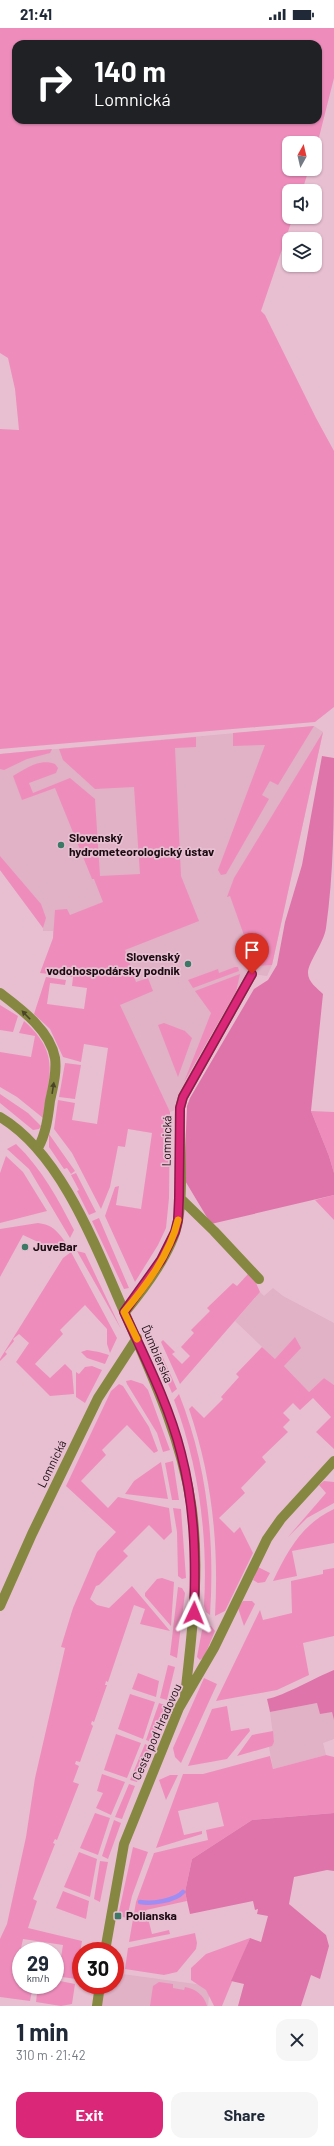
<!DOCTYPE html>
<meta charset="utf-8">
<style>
body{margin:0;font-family:Barlow,sans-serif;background:#f6f6f7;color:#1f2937;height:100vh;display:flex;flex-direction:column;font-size:15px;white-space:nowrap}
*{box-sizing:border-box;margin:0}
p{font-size:13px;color:#747a83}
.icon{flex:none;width:22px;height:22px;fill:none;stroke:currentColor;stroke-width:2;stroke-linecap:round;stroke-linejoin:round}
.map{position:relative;height:1978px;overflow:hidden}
.sheet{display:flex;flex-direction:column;background:#fff;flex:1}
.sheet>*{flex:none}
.banner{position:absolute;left:12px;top:12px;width:310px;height:84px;border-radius:12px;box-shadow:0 1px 3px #0004;background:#202124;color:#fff;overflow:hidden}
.needle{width:26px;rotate:8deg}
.controls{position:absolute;left:282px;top:108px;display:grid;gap:8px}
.controls a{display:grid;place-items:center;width:40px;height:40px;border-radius:8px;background:#fff;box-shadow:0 1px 3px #0004;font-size:20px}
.speed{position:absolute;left:12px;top:1914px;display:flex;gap:8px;font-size:20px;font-weight:700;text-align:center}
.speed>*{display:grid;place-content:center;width:52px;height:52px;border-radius:50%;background:#fff;box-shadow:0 1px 3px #0004;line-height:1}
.speed small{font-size:10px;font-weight:400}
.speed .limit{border:6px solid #d22;background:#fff;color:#111}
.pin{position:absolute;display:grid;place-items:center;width:34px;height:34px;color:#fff;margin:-41px -17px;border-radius:50% 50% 50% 0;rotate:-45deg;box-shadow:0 0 4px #0007}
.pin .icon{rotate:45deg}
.me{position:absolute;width:44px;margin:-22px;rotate:2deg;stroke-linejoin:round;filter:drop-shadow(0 0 3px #0008)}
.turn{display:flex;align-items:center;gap:14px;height:84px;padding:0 16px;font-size:18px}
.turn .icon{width:52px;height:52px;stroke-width:2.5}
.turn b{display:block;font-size:28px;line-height:34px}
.round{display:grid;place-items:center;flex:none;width:42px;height:42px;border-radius:12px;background:#f6f6f7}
.head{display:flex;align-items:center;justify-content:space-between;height:68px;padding:0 16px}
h1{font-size:24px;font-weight:700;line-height:30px}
.action{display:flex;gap:8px;margin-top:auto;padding:8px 16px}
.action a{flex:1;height:46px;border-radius:12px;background:#db2777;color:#fff;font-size:16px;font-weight:700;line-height:46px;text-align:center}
.action a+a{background:#f6f6f7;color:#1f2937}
.status{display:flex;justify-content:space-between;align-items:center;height:28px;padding:0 20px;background:#fff;direction:ltr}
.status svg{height:11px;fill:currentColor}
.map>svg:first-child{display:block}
</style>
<div class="status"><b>21:41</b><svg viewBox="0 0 49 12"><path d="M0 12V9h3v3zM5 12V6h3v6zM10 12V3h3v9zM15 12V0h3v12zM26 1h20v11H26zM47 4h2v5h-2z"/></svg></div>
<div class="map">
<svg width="334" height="1978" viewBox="0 0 334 1978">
<rect width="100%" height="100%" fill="#e8bfd1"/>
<path fill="#e1b1c6" d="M314,698L323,704L272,937L267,948L252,946L180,1080L170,1084L110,987L53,910V903H43V900L0,842V726Z
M273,1260L283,1268L334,1295V1357L324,1350L309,1364L284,1338L279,1335L235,1293L260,1264L264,1268Z
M317,1675L332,1684L334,1692V1711L323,1715L326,1727L273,1741L269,1719L274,1714L270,1684Z
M115,1945L210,1958L208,1978H97L100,1957H115Z"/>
<path fill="#ee8dbc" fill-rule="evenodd" d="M0,0H334V50L315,125V115H289V141H309L302,163H289V189H293L261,283L265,287L316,390L334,423V679L315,694L0,721V401L19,402L15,361L8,330L0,325ZM16,16H318V92H16Z
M314,698L278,757L270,753L262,767L269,771L226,846L221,847L218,842L265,717L233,718V705Z
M323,704L272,937L255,938L230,868L227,869L234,850Z
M196,709V719L175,720L181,848L199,893L125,922L136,954L148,950L153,963L120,977L170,1084L169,1170L166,1200L158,1217L135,1254L105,1188L115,1159L119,1158L116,1177L141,1181L152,1105L128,1101L125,1119L118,1118L110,1159L101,1181L72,1125L54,1101L58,1072L75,1075L72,1092L97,1096L108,1020L84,1016L81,1034L63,1029L50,1001L34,986L46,949L66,952L65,957L50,955L47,976L84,981L87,960L72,958L73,949L40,945L53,910L55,882L67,881L70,887L103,874L94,851H92L55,760L22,772L13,748C25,741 40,730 55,736L58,740L56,745L29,755L33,765L70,750L95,771L100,848L140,846L134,759L95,761L63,732L59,721Z
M52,721L50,725L27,731L4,742L0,741V726Z
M0,828L41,876L46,890L43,900L0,842Z
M235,939H238L239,943L193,960L188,952L218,941L219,945Z
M240,946L236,964L184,1054L211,985L195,963Z
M0,977L18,988L13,1004L0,1002Z
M24,993C62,1027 48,1047 43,1090L17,1069L0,1059V1024L31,1029L35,1008L19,1005Z
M164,995L185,1003L192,1010L178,1049L158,997Z
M65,1035L81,1037L75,1071L59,1069Z
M0,1066L28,1085L41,1098L39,1101L33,1102L0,1075Z
M311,1083L334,1084V1145L329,1128Z
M49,1106L75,1143L71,1146L67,1140L64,1141L49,1119Z
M16,1116C42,1141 58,1171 74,1202L70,1210L29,1141L7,1121Z
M6,1128L23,1144L47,1183L0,1195V1145Z
M76,1145L96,1184L89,1187L77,1163L79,1162L71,1147Z
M334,1167V1192L315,1172Z
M99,1190L129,1260L124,1261L92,1193Z
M38,1195C53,1197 57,1203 66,1215L55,1222L23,1207L0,1249V1201Z
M77,1223L85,1225L121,1301Z
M71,1224L117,1310L110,1325L107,1316V1301L85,1277L60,1302L63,1306L35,1336L50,1350L65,1336L72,1343L74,1366L50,1368L16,1334L29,1315L19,1306L13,1311L14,1313L5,1324L7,1326L0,1333V1331L63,1230Z
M248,1246L256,1255L260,1264L180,1356L161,1314L163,1312L175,1324L172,1326L182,1336L190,1328L181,1319L194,1305L191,1302L210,1283L207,1280L233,1255L237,1258Z
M295,1309L301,1320L284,1338L309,1364L324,1350L334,1357V1421L316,1404L331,1389L313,1370L300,1382L293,1375L283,1385L290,1392L283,1399L288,1404L262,1429L266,1434L241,1460L245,1465L219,1490L234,1505L240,1499L253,1525L225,1583L215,1588C219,1517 212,1448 189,1381L192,1378L204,1390L223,1371L221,1369L239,1349L236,1346L262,1319L275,1331Z
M155,1312L177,1361L172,1365L151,1316Z
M87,1322L99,1324L109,1327L105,1336L87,1330L81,1324Z
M92,1338L102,1342L85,1375L76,1369V1344L79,1346L85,1339Z
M131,1352L143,1356L148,1362L167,1414L170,1422L163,1424L157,1405L127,1356L126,1353Z
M119,1356L123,1358L149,1399L158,1423L154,1425L127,1397L102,1422L106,1427L81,1453L108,1480L118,1469L169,1480L172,1504L164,1512L149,1497L123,1523L128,1528L99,1557L96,1558L90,1571L97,1577L109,1580L132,1558L170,1603L140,1596L145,1581L134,1577L108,1654L106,1653L105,1657H107L94,1694L92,1693L91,1696L93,1698L80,1734L76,1733L75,1736L79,1738L73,1754L79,1756L57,1812L55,1811L53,1815L55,1816L33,1871L37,1873L28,1900L82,1913L76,1951L55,1948V1941L59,1942L63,1917L23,1911L18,1935L21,1936V1957H33L30,1973L0,1969V1911L7,1896L26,1809L35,1750L65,1620L61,1619L73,1580L97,1524L116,1504L66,1458L111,1363Z
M179,1366C207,1436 215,1512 210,1587L206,1584L204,1578C208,1508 199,1438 174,1372Z
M173,1433L179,1472H172L165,1435Z
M161,1434L168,1471L125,1466L134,1453Z
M324,1453L334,1454V1475L307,1490L288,1509L326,1465L319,1457Z
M173,1480L181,1481L186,1550L182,1551L178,1548L177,1504Z
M334,1481V1515L292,1523L297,1548L273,1553C288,1522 302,1496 334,1481Z
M258,1539L270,1545L265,1554L258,1555L253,1552Z
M334,1540V1608L303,1615L309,1647L277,1662L216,1673L260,1582L263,1592L292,1585L291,1553L323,1546V1542Z
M162,1550L174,1554L171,1598L145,1568V1565L157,1551Z
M178,1559L182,1560L185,1565L177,1630L170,1627Z
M243,1573H252L255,1576L244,1598L238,1580Z
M207,1597L211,1598L215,1603L204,1629L200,1632L197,1629L202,1602Z
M168,1637L175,1639L167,1672L160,1670Z
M138,1645L159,1653L156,1669L132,1661Z
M204,1650L217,1656L181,1735L175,1729L173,1720Z
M130,1666L155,1674L143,1711L118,1701Z
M159,1675L165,1677L153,1715L146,1712Z
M227,1678L231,1703L249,1700L250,1703L227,1731L188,1738L212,1681Z
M273,1703L274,1714L272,1718L237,1728L252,1707Z
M116,1706L141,1715L127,1750L104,1742Z
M145,1716L151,1719L137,1754L130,1752Z
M326,1727L334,1729V1785L252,1792L192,1831L185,1864L187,1873L146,1882L152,1906L169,1902L170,1906L129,1914L136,1874L154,1825L208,1812L206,1802L224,1798L218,1774L178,1783L184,1807L202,1803V1806L156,1820L183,1746H203L270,1728L273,1741Z
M102,1746L125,1754L111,1787L96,1780L103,1765L97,1763Z
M170,1747H178L166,1772L159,1752Z
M129,1756L135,1758L122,1791L115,1789Z
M95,1785L110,1790L98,1827L80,1820Z
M114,1792L121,1795L108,1831L102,1828Z
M133,1819L148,1824L132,1868L127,1890L118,1888Z
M79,1824L97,1831L90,1869L64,1859Z
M100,1833L108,1834L100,1874L94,1871Z
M63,1863L89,1873L86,1891L56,1880Z
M195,1905L197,1915L196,1921L177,1944L164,1947L125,1941L128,1920Z
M250,1910L222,1978H214L206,1962L191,1952V1940L206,1926Z
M55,1952L75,1956L72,1976L61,1978L36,1974L38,1957H55Z
M159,1954L173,1956V1960L184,1962L185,1959C196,1961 204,1967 207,1978H150L153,1958Z"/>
<path fill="#df74aa" d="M322,728L334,730C334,787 334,844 326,900C324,915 308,934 308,945C308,954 317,960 323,966L311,1083L329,1128L334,1145V1167L211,1196L184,1151L187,1078L190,1070L254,961L268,952L277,937L285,894L302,837Z
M334,1642V1692L332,1684L320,1686L317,1675L270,1684L267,1671C284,1668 316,1649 334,1642Z
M334,1785V1843L327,1842L294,1849L289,1876L326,1907L329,1918L320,1951L311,1947L301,1978H238L244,1956L231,1953L250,1910L261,1914L268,1888L257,1886L258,1881L255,1882L253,1873L190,1886L185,1864L192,1831L252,1792Z"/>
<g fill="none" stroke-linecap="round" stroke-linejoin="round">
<path stroke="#9e8df2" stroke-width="4.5" d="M140,1874C151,1876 175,1873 183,1864"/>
<path stroke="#868842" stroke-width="10" d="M0,965C21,981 50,1002 55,1030C57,1044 53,1059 50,1073C48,1089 46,1106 38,1120
M0,1089C61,1125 96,1219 123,1281C151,1345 180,1406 191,1475C201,1540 192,1604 185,1668
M179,1169L214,1203L259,1251
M125,1284C144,1261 173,1223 178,1193C184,1157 179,1116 180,1080L183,1069L252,946
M0,1578L32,1506L98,1370L137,1310
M105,1923L124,1816L179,1680L214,1620L267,1511L281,1491L334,1433
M97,1978L100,1957"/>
</g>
<defs><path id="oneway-solid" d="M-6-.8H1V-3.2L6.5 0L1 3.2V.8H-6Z"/></defs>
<g fill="#4b4428">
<use href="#oneway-solid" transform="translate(26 987) rotate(-134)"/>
<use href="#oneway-solid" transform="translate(53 1060) rotate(-81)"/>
</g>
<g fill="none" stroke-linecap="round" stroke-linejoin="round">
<defs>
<path id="route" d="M194,1585C196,1530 195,1479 181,1425C169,1377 145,1330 124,1284L161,1232L175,1204L178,1192L179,1170L180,1080L183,1069L252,946"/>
</defs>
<use href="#route" stroke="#8e194d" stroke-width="10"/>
<use href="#route" stroke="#db2777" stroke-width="7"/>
<path stroke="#f59e0b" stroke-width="7" d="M137,1311L124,1284C146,1258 170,1226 178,1192"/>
</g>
<g fill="#3b7865" stroke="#e8bfd1" stroke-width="1.5">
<circle cx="61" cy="817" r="4"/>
<circle cx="188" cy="936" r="4"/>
<circle cx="25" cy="1219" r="4"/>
<rect x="114" y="1884" width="8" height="8" rx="2"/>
</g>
<g text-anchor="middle" stroke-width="3.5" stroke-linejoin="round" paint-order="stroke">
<g font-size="12" font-weight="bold" fill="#1a0c12" stroke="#e8bfd1" text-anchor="start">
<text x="69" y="814">Slovenský<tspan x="69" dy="14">hydrometeorologický ústav</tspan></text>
<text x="180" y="933" text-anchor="end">Slovenský<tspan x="180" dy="14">vodohospodársky podnik</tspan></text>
<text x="33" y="1223">JuveBar</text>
<text x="126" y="1892">Polianska</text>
</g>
<g font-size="12" fill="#1a0c12" stroke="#e8bfd1">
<text transform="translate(167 1113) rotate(-89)" y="4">Lomnická</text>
<text transform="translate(157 1326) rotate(67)" y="4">Ďumbierska</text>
<text transform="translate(52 1436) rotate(-64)" y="4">Lomnická</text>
<text transform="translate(157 1704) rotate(-66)" y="4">Cesta pod Hradovou</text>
</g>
</g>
</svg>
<div class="controls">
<a><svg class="needle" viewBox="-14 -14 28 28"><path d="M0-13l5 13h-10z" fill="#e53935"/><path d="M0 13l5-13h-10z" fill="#747a83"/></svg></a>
<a><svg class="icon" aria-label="sound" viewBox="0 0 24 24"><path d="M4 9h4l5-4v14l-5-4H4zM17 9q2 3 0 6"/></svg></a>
<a><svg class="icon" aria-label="layers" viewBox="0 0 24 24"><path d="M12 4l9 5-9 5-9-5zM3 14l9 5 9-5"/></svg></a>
</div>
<div class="speed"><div>29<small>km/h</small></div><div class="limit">30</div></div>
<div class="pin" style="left:252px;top:946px;background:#d93025"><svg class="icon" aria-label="arrive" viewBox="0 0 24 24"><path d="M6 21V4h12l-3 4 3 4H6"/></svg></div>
<svg class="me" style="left:194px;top:1585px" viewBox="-20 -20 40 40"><path d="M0-17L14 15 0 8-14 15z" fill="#db2777" stroke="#fff" stroke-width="4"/></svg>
<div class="banner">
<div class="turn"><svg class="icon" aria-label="right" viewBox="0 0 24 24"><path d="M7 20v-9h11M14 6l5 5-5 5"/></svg><div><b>140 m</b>Lomnická</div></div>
</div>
</div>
<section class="sheet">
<div class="head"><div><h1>1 min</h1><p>310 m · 21:42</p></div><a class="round"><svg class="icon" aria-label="close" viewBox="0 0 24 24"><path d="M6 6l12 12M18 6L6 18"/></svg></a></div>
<div class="action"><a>Exit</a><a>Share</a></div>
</section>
